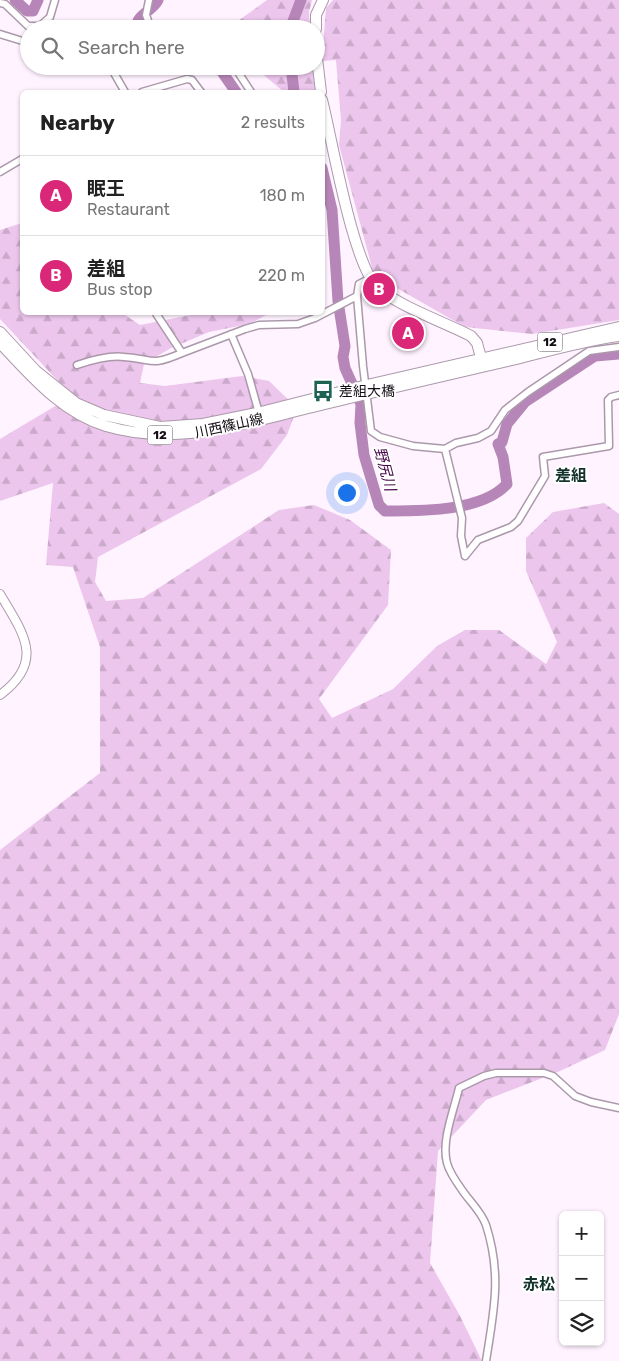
<!DOCTYPE html>
<meta charset="utf-8">
<style>
body{margin:0;font-family:Rubik,"Noto Sans JP",sans-serif;background:#f2f2f2;color:#222}
.controls{position:absolute;right:15px;bottom:15px;display:grid;overflow:hidden;border-radius:8px;box-shadow:0 1px 4px #0004}
.controls button{width:45px;height:45px;display:grid;place-items:center;padding:0;border:0;border-bottom:1px solid #e0e0e0;background:#fff;color:#222;font:25px sans-serif}
.you{position:absolute;left:346px;top:492px;width:18px;height:18px;margin:-12px;border:4px solid #fff;border-radius:50%;background:#1a73e8;box-shadow:0 0 0 8px #1a73e833}
.badge{display:grid;place-items:center;width:32px;height:32px;border-radius:50%;background:#db2777;color:#fff;font-size:16px;font-weight:700}
.pin{position:absolute;translate:-50% -50%;border:2px solid #fff;box-shadow:0 1px 5px #0006}
.list{margin:0;padding:0;list-style:none}
h2{display:flex;justify-content:space-between;align-items:center;height:65px;margin:0;padding:0 20px;font-size:21px}
h2 small{font-size:16px;font-weight:400;color:#767676}
.list li{display:grid;grid-template-columns:32px 1fr auto;gap:15px;align-items:center;box-sizing:border-box;height:80px;padding:0 20px;border-top:1px solid #e0e0e0}
.list b{display:block;font-size:19px;white-space:nowrap}
.list p{margin:0;font-size:16px;white-space:nowrap;color:#767676}
.list em{font-size:16px;font-style:normal;color:#767676}
.icon{flex:none;width:28px;height:28px;fill:none;stroke:currentColor;stroke-width:2;stroke-linecap:round;stroke-linejoin:round}
.map{position:relative;flex:none;width:619px;height:1361px;overflow:hidden}
.search{position:absolute;background:#fff;box-shadow:0 1px 4px #0004;left:20px;top:20px;width:305px;height:55px;display:flex;align-items:center;gap:12px;box-sizing:border-box;padding:0 18px;border-radius:28px;color:#767676;font-size:19px}
.panel{position:absolute;background:#fff;box-shadow:0 1px 4px #0004;left:20px;top:90px;width:305px;height:225px;border-radius:8px}
.map>svg:first-child{display:block}
.forest{fill:url(#forest-firs)}
.lines{fill:none;stroke-linecap:round;stroke-linejoin:round}
.river{stroke:#b786b8;stroke-width:11}
.minor-casing{stroke:#ab99ab;stroke-width:9}
.tertiary-casing{stroke:#ab99ab;stroke-width:10}
.primary-casing{stroke:#ab99ab;stroke-width:12}
.minor{stroke:#fff;stroke-width:6}
.tertiary{stroke:#fff;stroke-width:8}
.primary{stroke:#fff;stroke-width:10}
.labels{text-anchor:middle;dominant-baseline:central;stroke-width:4;stroke-linejoin:round;paint-order:stroke}
.shield{fill:#fff;stroke:#5a565a;stroke-width:1}
.shield-label{font-size:12px;font-weight:bold;fill:#140e14}
.poi-label{font-size:14px;fill:#140e14;stroke:#fff;text-anchor:start}
.street-label{font-size:14px;fill:#140e14;stroke:#fff}
.water-label{font-size:15px;font-style:italic;fill:#460749;stroke:#fff}
.quarter-label{font-size:16px;font-weight:bold;fill:#14332c;stroke:#fff}
</style>
<div class="map">
<svg width="619" height="1361" viewBox="0 0 619 1361">
<defs>
<pattern id="forest-firs" width="22" height="20" patternUnits="userSpaceOnUse" patternTransform="scale(1.25)"><rect width="22" height="20" fill="#ecc6ec"/><path d="M5 1l3.5 6h-7zM16 11l3.5 6h-7z" fill="#caa9ca"/></pattern>
</defs>
<rect width="100%" height="100%" fill="#fff3ff"/>
<!-- forest -->
<path class="forest" d="M267,0H312L309,12L310,29H227Z
M333,0H619V320L532,334L465,327L374,275L339,145L341,120L336,60L322,61L326,8Z
M253,66H313L315,92H284Z
M22,223V312L122,313L140,325L201,313H270L249,324L209,332L171,348L144,364L140,383L165,386L242,376L269,381L297,408L287,435L261,469L98,557L95,582L106,601L143,598L279,510L314,505L350,520L391,550L388,605L319,699L332,718L393,689L437,646L465,630H499L546,664L557,642L526,571V538L553,512L604,503L619,514V1014L605,1050L560,1071L486,1100L438,1151L430,1263L459,1314L482,1361H0V850L100,773V647L73,567L46,565L53,483L0,501V439L72,396L0,319V230Z"/>
<g class="lines">
<!-- river -->
<path class="river" d="M15,0L27,11H33L38,0
M136,29C136,14 152,12 158,0
M290,29L301,0
M218,66L236,92
M291,66L294,92
M322,168L332,210L338,301L345,346L343,357L345,368L361,404L360,423L364,455L379,505L385,511C420,511 482,512 507,484L503,457L498,444L502,442L507,424L525,402L595,356L619,354"/>
<!-- minor casing -->
<g class="minor-casing">
<path id="minor" d="M149,0L146,15L151,29
M0,3L5,4L28,26H40L50,17L55,0
M0,34L29,43
M110,66L125,92
M234,66L251,92
M142,92L187,79L192,80L201,92
M0,172L22,159
M357,296L363,366L371,431L380,437L413,446L445,449L456,443L478,438L491,431L505,410L528,392L589,351L619,347
M155,312L182,353L245,329L259,325L298,324L315,318L357,296L359,284L369,279
M231,334L248,374L259,413
M77,365C92,360 109,355 124,357C155,359 149,367 182,353
M445,449L462,518L461,536L465,556
M465,556L478,540L511,527L518,521L545,476L543,457L609,446L608,400L611,397L619,395
M486,1361C494,1310 502,1275 486,1225C481,1211 470,1202 462,1190C457,1183 449,1171 447,1163C441,1141 454,1110 459,1088L484,1076L496,1073H544L553,1076L575,1096L591,1102L619,1108"/>
</g>
<!-- tertiary casing -->
<g class="tertiary-casing">
<path id="tertiary" d="M0,594C23,633 46,661 0,695"/>
</g>
<!-- primary casing -->
<g class="primary-casing">
<path id="primary" d="M316,29V15L323,0
M316,50L321,92
M322,100C332,138 353,268 379,289C403,308 444,322 471,336L477,343L483,365
M0,332L36,371L76,403L104,415L160,427L203,424L257,413L367,385L619,327
M0,343C30,375 62,413 106,426C176,447 245,423 313,407C378,391 443,376 508,361C545,352 582,341 619,336"/>
</g>
<!-- minor -->
<use href="#minor" class="minor"/>
<!-- tertiary -->
<use href="#tertiary" class="tertiary"/>
<!-- primary -->
<use href="#primary" class="primary"/>
</g>
<!-- icons -->
<defs>
<g id="bus-bare" transform="scale(1.725)"><path d="M-5-6H5V4H4V6H2V4H-2V6H-4V4H-5ZM-3.5-4V0h7V-4ZM-3.5 1.2v1.5H-2V1.2ZM2 1.2v1.5H3.5V1.2Z" fill="#1e6254" stroke="#fff" stroke-width="2.5" paint-order="stroke"/></g>
</defs>
<g fill-rule="evenodd">
<use href="#bus-bare" x="323" y="391"/>
</g>
<g class="labels">
<!-- shield labels -->
<g class="shield">
<rect x="537.5" y="332.5" width="25" height="19" rx="4"/>
<rect x="147.5" y="425.5" width="25" height="19" rx="4"/>
</g>
<g class="shield-label">
<text x="550" y="342">12</text>
<text x="160" y="435">12</text>
</g>
<!-- poi labels -->
<g class="poi-label">
<text x="339" y="391">差組大橋</text>
</g>
<!-- street labels -->
<g class="street-label">
<text transform="translate(229 426) rotate(-12)">川西篠山線</text>
</g>
<!-- water labels -->
<g class="water-label">
<text transform="translate(385 469) rotate(75)">野尻川</text>
</g>
<!-- quarter labels -->
<g class="quarter-label">
<text x="571" y="475">差組</text>
<text x="539" y="1284">赤松</text>
</g>
</g>
</svg>
<div class="controls">
<button>+</button>
<button>−</button>
<button><svg class="icon" aria-label="layers" viewBox="0 0 24 24"><path d="M12 4l9 5-9 5-9-5zM3 14l9 5 9-5"/></svg></button>
</div>
<div class="you"></div>
<div class="pin badge" style="left:408px;top:333px">A</div>
<div class="pin badge" style="left:379px;top:289px">B</div>
<div class="search"><svg class="icon" aria-label="search" viewBox="0 0 24 24"><circle cx="10" cy="10" r="6"/><path d="M15 15l6 6"/></svg>Search here</div>
<section class="panel">
<h2>Nearby<small>2 results</small></h2>
<ul class="list">
<li><span class="badge">A</span><div><b>眠王</b><p>Restaurant</p></div><em>180 m</em></li>
<li><span class="badge">B</span><div><b>差組</b><p>Bus stop</p></div><em>220 m</em></li>
</ul>
</section>
</div>
